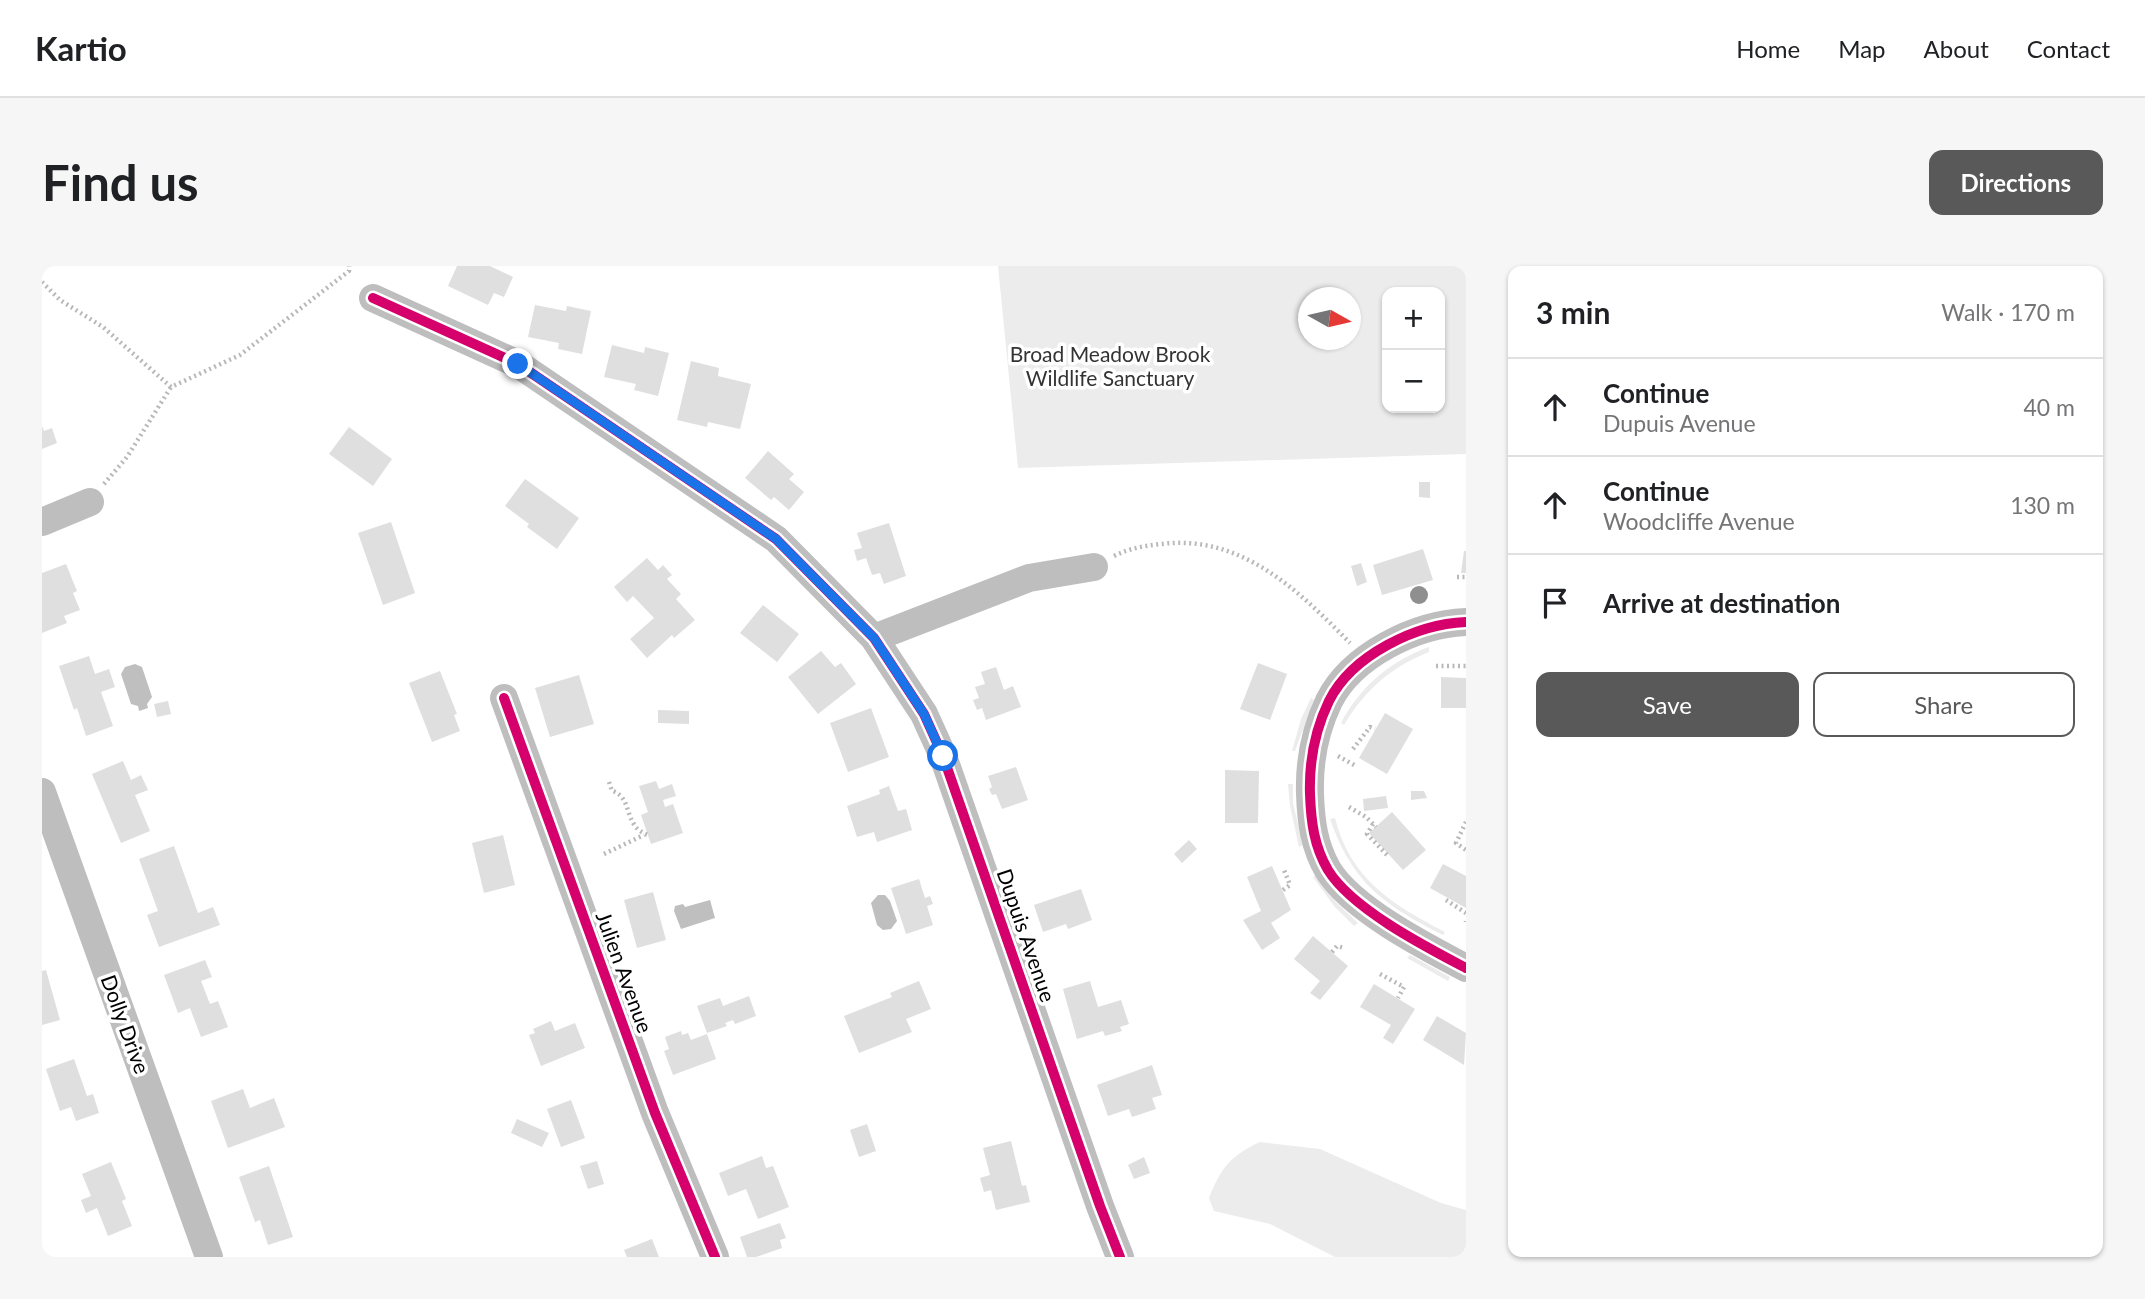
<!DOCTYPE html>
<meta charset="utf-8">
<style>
body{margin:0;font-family:Lato,sans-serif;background:#f6f6f6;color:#202124}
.controls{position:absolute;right:21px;top:21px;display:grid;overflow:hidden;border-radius:14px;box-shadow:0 2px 5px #0004}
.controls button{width:63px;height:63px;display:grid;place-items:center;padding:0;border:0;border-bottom:2px solid #e0e0e0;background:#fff;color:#202124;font:35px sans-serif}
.compass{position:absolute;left:1256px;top:21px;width:63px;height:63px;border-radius:50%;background:#fff;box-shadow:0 2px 5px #0004;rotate:98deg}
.stop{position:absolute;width:21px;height:21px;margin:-16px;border:5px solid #1a73e8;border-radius:50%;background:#fff}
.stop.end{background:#1a73e8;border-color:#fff;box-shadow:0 2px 7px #0008}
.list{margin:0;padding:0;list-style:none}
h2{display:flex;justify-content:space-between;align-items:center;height:91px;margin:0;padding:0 28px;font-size:30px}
h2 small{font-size:23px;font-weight:400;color:#757577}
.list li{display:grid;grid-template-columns:46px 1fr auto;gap:21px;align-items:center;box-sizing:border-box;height:98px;padding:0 28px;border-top:2px solid #e0e0e0}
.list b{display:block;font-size:26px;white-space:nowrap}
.list p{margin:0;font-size:23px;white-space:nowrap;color:#757577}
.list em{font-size:23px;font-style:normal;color:#757577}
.actions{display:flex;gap:14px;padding:21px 28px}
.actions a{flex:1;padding:16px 0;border:2px solid #595959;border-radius:14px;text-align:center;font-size:24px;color:#595959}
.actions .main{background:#595959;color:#fff}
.icon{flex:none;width:38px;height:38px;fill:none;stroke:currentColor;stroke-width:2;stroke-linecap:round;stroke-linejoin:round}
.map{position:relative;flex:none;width:1424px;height:991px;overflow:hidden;border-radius:14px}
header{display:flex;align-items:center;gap:42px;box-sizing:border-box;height:98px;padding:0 35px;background:#fff;border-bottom:2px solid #e0e0e0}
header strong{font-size:33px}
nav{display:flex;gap:38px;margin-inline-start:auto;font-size:24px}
.intro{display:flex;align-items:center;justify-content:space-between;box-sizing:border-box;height:168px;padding:0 42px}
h1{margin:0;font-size:49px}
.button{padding:18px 32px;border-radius:14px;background:#595959;color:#fff;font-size:24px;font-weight:700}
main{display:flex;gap:42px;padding:0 42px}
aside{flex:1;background:#fff;border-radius:14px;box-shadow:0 2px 5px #0004}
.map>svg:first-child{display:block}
.green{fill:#ececec;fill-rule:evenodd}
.water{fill:#bfbfbf}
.building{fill:#dfdfdf}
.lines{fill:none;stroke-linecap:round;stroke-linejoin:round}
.path{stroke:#b9b9b9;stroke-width:4.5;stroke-dasharray:2 3.5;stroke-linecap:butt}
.minor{stroke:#bebebe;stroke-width:28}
.cycleway-casing{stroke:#fff;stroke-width:15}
.cycleway{stroke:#d6006c;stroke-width:10}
.tree{fill:#8f8f8f}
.route{stroke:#1a73e8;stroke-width:9}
.labels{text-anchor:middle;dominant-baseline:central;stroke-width:7;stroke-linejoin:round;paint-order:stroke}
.park-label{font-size:21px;fill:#333;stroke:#fff}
.street-label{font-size:21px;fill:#000;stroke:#fff}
</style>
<header>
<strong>Kartio</strong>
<nav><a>Home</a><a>Map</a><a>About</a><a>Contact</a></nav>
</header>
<div class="intro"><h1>Find us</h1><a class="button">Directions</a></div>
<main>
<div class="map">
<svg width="1424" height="991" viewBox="0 0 1424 991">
<rect width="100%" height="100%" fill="#fff"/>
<!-- green -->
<path class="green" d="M956,0H1424V188L976,202ZM1345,26H1398V142H1345ZM1266,32H1308V74H1266Z
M1387,381V386C1349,401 1323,424 1302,459L1299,457C1318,421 1348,395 1387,381Z
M1269,432L1272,434L1253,485H1250L1259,453Z
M1246,518H1251V537L1261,579L1257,581L1248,540Z
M1293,552C1308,613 1351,639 1403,666L1401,669C1342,639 1311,618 1288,553Z
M1274,609L1294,636L1316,657L1312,660L1292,640L1271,611Z
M1368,689L1408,711L1406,715L1365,692Z
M1218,876L1278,883L1399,937L1424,944V991H1293L1228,958L1172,945L1167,932C1179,902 1188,890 1218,876Z"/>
<!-- water -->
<path class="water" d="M93,398L100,401L110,431L105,438L106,442L97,445L96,440L89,438L79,408L83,401Z
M836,629H843L848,635L855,655L849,663L841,664L835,659L829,637Z
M668,634L673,652L639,663L632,645L633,640L641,638L643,641Z"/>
<!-- building -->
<path class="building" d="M415,0H448L471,11L462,31L452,27L446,39L406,20Z
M493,39L524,45L525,40L549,45L540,88L516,83L517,77L486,71Z
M570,79L602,87L603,81L627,87L616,130L592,124L594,118L562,111Z
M649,95L677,102L676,110L709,118L698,163L666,156L665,161L635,154Z
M0,160L2,165L10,162L15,177L0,183Z
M307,161L350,193L331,220L287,188Z
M726,185L752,208L747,213L762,226L747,244L732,231L729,234L703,212Z
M483,213L537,252L515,283L485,261L487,258L463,240Z
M1377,216H1388V232L1377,231Z
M349,256L373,327L341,339L316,267Z
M847,257L864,310L842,318L838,307L830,309L824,292L815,295L812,284L820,282L815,267Z
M1381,283L1391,314L1340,329L1331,299Z
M1422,285H1424V307H1419Z
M605,292L616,304L621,299L630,309L625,313L639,328L634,333L653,354L632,372L630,369L605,392L588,373L612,352L591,330L585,336L572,321Z
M1319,297L1325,316L1315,320L1309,300Z
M24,298L35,325L31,327L38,344L22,350L25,357L0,367V307Z
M721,339L757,368L735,396L698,367Z
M779,385L793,401L799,397L814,418L776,448L746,411Z
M47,390L53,408L67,403L73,421L59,426L71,460L44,470L35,442L32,444L17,400Z
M1216,397L1245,408L1228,454L1198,443Z
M954,401L962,424L971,420L979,441L944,454L940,442L935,444L931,434L937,432L933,421L943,418L939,406Z
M398,405L415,448L412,449L418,465L390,476L367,417Z
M537,409L552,458L508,471L493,422Z
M1399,411L1424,412V442H1399Z
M126,435L129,448L115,451L112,438Z
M829,442L847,491L806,506L788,457Z
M616,444L647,445V458L616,457Z
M1343,447L1371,463L1345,508L1317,492Z
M81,495L89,514L99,509L106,524L93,529L108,565L79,577L50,508Z
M974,501L986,534L960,543L954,528L950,529L947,523L950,521L946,510Z
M1183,504L1217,505L1216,557H1183Z
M614,515L617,523L630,518L634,530L621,534L623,541L631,538L641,567L609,578L599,549L606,546L597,520Z
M847,520L856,545L864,543L870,564L835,576L832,566L815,571L805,540L838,528L837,524Z
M1369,525H1382L1385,532L1369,534Z
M1344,530L1346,542L1322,545L1321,533Z
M1350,546L1384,584L1361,604L1327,567Z
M461,569L473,619L442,627L430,577Z
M1147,574L1155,583L1140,597L1132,588Z
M132,580L156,647L171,641L178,659L117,681L105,649L116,645L97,593Z
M1401,598L1424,610V642L1388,622Z
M1230,600L1249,644L1229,657L1238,672L1220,684L1201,654L1219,645L1205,611Z
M877,613L883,632L888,630L891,638L885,640L891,659L864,668L849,622Z
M1039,623L1050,654L1026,663L1024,658L1001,666L992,639Z
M611,626L624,674L595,682L582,634Z
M1271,670L1306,700L1278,734L1268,727L1278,715L1252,693Z
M163,694L170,711L159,715L168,738L176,735L186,761L159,771L148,742L136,747L122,709Z
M4,704L18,754L0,759V705Z
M877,715L889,743L864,753L870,766L817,787L802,750L850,731L848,727Z
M1048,715L1056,741L1079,734L1087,758L1078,761L1080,765L1063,770L1061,765L1035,773L1021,723Z
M1332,718L1373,743L1351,778L1341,772L1349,759L1318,741Z
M707,730L714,750L693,758L691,754L683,757L685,760L665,767L655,740L678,732L681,740Z
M1395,750L1424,767L1422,799L1381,774Z
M509,755L513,765L533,757L543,782L499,800L487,769L493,767L491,763Z
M639,765L640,769L646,767L649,774L665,768L674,793L631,809L622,785L627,783L623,771Z
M32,793L45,830L51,828L57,847L34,855L29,841L18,845L4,803Z
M1110,799L1120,829L1110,832L1114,843L1090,851L1087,843L1066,850L1055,819Z
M201,823L208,842L232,832L243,861L186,882L169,835Z
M529,834L543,872L519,881L505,843Z
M475,853L507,867L500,881L469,867Z
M825,858L834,885L817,891L808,864Z
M969,875L980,920L984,919L988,936L954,944L949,924L942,926L938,912L948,909L941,882Z
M720,890L724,902L731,900L747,941L716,953L704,923L686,930L677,907Z
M1102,891L1108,907L1092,913L1086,899Z
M555,895L562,918L546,923L538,900Z
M69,896L84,933L80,935L90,960L66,970L55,942L44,947L39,934L49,930L40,908Z
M227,900L251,971L226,979L218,954L213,956L197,911Z
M738,957L744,972L738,974L740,982L714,991H705L698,971Z
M610,973L617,991H585L582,984Z"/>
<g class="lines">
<!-- path -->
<path class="path" d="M0,16L18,34L61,61L129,121L198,89L307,5V0
M62,218L85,191L129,121
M1072,290C1088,282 1102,280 1119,278C1199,268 1256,324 1308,377
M1415,311H1424
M1394,400H1424
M1311,483L1328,461L1333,463
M1296,490L1314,500
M567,516L570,525C592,531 580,560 606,569
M1307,541L1324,551L1334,561
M1424,556L1414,577L1424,584
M1331,558L1325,568L1347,591
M562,588L602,569
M1241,624L1248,619L1242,604
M1404,634L1424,647
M1424,656V655
M1290,686L1295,680L1302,682
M1338,708L1362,721L1356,732"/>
<!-- minor -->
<path class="minor" d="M331,32L476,98L734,273L832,372L882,448L901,490L1058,940L1078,991
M0,256L48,236
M1424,356C1374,358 1310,389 1287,435C1273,464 1267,496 1268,528C1269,556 1272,580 1286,604C1310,643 1384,681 1424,702
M832,372L987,312L1052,301
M462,432L613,847L673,991
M0,526L167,991"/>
<!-- cycleway casing -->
<g class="cycleway-casing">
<path id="cycleway" d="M331,32L476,98L734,273L832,372L882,448L901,490L1058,940L1078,991
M1424,356C1374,358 1310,389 1287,435C1273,464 1267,496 1268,528C1269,556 1272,580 1286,604C1310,643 1384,681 1424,702
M462,432L613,847L673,991"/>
</g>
<!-- cycleway -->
<use href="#cycleway" class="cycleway"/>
</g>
<!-- trees -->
<circle class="tree" cx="1377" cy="329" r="9"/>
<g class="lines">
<!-- route -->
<path class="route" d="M476,98L734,273L832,372L882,448L901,490"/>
</g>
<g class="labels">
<!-- park labels -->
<g class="park-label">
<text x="1068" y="87">Broad Meadow Brook<tspan x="1068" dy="24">Wildlife Sanctuary</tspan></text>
</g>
<!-- street labels -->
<g class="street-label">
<text transform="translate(985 669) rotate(71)">Dupuis Avenue</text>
<text transform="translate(583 706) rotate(70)">Julien Avenue</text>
<text transform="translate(84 758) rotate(70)">Dolly Drive</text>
</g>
</g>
</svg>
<div class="controls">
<button>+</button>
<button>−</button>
</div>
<svg class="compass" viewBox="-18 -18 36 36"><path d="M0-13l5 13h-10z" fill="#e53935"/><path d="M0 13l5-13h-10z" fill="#757577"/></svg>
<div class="stop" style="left:901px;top:490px"></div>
<div class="stop end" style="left:476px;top:98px"></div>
</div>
<aside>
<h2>3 min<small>Walk · 170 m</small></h2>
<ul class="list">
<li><svg class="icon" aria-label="ahead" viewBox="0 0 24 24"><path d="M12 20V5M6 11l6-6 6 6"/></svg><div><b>Continue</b><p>Dupuis Avenue</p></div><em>40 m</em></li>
<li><svg class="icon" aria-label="ahead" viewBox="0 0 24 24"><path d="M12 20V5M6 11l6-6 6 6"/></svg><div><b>Continue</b><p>Woodcliffe Avenue</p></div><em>130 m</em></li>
<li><svg class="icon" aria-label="arrive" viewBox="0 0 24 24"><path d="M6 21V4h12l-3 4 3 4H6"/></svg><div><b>Arrive at destination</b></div></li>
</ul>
<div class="actions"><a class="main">Save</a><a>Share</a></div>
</aside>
</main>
